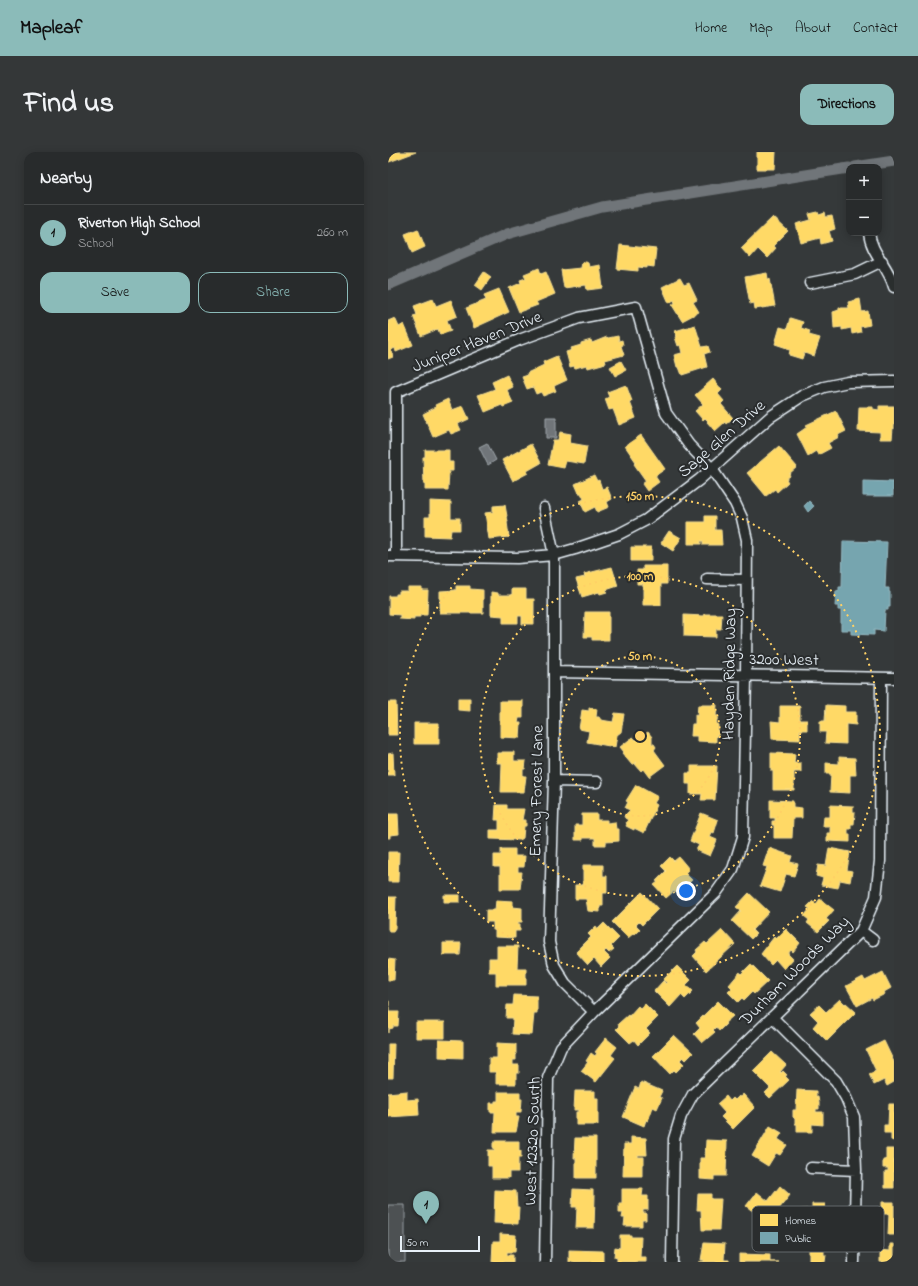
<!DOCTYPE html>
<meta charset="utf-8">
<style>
body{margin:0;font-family:"Indie Flower",sans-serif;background:#343738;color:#f1f3f6}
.controls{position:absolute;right:12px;top:12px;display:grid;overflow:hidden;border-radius:8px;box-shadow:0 2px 10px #0003}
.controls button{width:36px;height:36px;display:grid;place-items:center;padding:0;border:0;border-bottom:1px solid #444748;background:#282b2c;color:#f1f3f6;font:20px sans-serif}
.scale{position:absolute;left:12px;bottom:10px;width:80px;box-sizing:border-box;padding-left:4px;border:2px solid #e8f1f8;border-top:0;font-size:11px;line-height:14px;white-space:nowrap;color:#e8f1f8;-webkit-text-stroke:3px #2a2d2e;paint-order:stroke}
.you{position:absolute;left:298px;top:739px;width:14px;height:14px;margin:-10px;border:3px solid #fff;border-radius:50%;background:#1a73e8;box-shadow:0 0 0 6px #1a73e833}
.badge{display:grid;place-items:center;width:26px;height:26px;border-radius:50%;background:#8bbbb9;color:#111;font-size:13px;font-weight:700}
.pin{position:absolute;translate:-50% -33px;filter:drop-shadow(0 1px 2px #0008)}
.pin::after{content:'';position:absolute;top:21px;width:14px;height:12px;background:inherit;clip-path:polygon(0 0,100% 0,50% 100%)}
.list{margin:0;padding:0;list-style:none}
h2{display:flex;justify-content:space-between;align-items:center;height:52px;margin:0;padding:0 16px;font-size:17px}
h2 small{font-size:13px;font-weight:400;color:#a5a7a9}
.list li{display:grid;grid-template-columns:26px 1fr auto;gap:12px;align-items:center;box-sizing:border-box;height:56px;padding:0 16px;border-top:1px solid #444748}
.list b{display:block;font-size:15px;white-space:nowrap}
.list p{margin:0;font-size:13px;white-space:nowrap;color:#a5a7a9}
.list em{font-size:13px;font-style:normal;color:#a5a7a9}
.actions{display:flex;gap:8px;padding:12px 16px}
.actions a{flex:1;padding:9px 0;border:1px solid #8bbbb9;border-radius:12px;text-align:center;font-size:14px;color:#8bbbb9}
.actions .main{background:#8bbbb9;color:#111}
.map{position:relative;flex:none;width:506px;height:1110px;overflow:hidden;border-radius:12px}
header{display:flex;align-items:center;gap:24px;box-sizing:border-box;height:56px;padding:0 20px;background:#8bbbb9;color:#111}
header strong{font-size:19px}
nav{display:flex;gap:22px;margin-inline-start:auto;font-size:14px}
.intro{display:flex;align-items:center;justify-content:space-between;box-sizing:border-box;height:96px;padding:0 24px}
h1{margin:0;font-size:28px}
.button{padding:10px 18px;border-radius:12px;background:#8bbbb9;color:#111;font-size:14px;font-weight:700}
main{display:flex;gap:24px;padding:0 24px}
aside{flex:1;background:#282b2c;border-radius:12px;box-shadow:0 2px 10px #0003}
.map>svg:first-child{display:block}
.green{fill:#4d5152;stroke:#9aa1a5}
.water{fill:#707579;stroke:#a0a7ac}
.homes{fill:#ffd966;stroke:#f8e092}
.public{fill:#76a5af;stroke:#98bcc5}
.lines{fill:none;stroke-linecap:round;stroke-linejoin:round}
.canal{stroke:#707579;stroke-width:11}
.street-casing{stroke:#e8f1f8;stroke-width:13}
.street{stroke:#2a2d2e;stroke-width:10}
.ring{fill:none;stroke:#ffd166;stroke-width:2;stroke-dasharray:2 4}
.labels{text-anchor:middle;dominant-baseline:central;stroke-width:4;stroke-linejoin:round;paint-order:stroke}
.street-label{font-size:17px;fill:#e8f1f8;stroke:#2a2d2e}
.key{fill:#2a2d2e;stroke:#63686b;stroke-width:1}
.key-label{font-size:11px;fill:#e8f1f8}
.centre{fill:#ffd166;stroke:#2a2d2e;stroke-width:2}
.ring-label{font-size:12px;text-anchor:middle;font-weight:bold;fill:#ffd166;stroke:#2a2d2e;stroke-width:4;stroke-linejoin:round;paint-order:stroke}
</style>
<header>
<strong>Mapleaf</strong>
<nav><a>Home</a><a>Map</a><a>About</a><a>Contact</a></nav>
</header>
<div class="intro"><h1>Find us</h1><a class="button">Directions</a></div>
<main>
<aside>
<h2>Nearby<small></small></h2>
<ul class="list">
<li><span class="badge">1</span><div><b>Riverton High School</b><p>School</p></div><em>260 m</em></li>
</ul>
<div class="actions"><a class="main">Save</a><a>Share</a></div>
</aside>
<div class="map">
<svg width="506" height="1110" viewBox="0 0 506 1110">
<rect width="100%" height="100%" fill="#35393a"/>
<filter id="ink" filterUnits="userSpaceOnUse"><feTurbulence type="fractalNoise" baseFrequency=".025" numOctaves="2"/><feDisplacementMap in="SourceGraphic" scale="8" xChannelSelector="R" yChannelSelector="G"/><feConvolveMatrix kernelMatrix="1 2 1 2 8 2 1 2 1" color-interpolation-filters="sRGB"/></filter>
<g filter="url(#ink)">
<!-- green -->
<path class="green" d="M0,1053H17V1110H0Z"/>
<!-- water -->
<path class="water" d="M158,265H168V286H158Z
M99,291L108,308L100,313L91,295Z"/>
<!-- homes -->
<path class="homes" d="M0,0H28L1,10Z
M369,0H388L387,17H369Z
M430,60L431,63L437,61L438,65L444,64L447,77L441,79L444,89L433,92L432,86L413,91L408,72L423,68L421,62Z
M385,65L400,79L385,94L388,96L379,106L370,97L362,106L353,96Z
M30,77L37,95L24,101L17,82Z
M232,93L268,97L266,115L259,114V116L250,115V119L229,117Z
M194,110H198L200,111L201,115L212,113L215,136L199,138L198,133L176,136L173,118L193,116Z
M151,116L153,122L158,120L167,142L148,150L150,153L131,160L121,136L133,131L132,128L138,126L136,122Z
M96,120L103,125L94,138L87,133Z
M379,121L380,127H382L387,154L367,157L366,151L362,152L357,125Z
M292,126L296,133L301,131L309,148L305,150L311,160L294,169L284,153L287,151L286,148L281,151L274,135Z
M111,137L121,160L86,176L78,156L98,148L96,143Z
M45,147L48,154L63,148L69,164L59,168L63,179L52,183L50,177L33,184L25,164L29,163L26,154Z
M472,147L474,160L480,159L482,173L472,175L473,180L464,182L463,176L454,178V175L446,176L445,160L451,158V156H461L460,150Z
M7,166L11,175L16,172L25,193L8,200L7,196L3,198L5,205L0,207V169Z
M402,166L415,170L413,176L422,179L421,183L432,186L426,204L416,201L414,207L401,203L402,198L398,197L399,196L387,192L392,175L399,177Z
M307,173L314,195L320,194L322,200L316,202L319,215L294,223L291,215H289L286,203L294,201L292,193L290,194L287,185H289L287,179Z
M230,184L231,189L234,188L235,193L233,194L236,203L217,208L218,211L200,216L199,213L187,216L186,214L182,215L178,200L184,198L183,196L193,193V191L203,188L204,191L219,185L220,186Z
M169,204L179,228L166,234L168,239L155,244L153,240L148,242L145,235L139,237L134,225L140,223L139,221L156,213L155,210Z
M233,209L238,218L227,224L222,215Z
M119,223L125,235L119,238L125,251L115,255L114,253L97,260L90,243L107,237L104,230Z
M325,227L334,238L330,242L336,249L333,252L345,266L338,272L337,270L327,279L319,270L320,269L317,266L315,268L307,259L315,252L307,243Z
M238,233L244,249L242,250L248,266L231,273L225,257L221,258L217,247L221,245L219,240Z
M60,247L64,258L75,254L81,267L70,272L73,278L63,282L61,278L45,285L35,262L48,255L47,253Z
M491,254H506V277L505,276L504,287H492V280L470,279L471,255H485V257L491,258Z
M448,259L458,279L450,283L451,285L440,291L443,296L430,303L428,299L420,304L409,282L419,275L418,273Z
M172,280L183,282L182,291L199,294L196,312L178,309L176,316L160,313L165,288H170Z
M253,283L277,317L267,324L271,330L259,339L254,332L258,329L246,312L248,310L237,294Z
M143,292L153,311L139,319L140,321L125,329L114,308Z
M391,294L409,315L401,322L402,324L398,327L400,330L389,340L387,337L378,344L359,321Z
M37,298H61V310H65V319H61L60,338H37V332H36L35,305H37Z
M206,323L209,329L211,328L214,337L219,335L224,347L219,350L221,355L209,360L207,355L197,360L192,349L196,347L193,341H191L187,332Z
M42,349L63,350V366H72V378H63L62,385L37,384V365H42Z
M117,353L120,370H119L121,385L101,387L97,361L105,360V354Z
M317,364H327V378H333L334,393H315V389H313V392H300V370H317Z
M281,379L293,386L285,399L273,391Z
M243,395H263V409H243Z
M255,414H279V432H273V453H255V432H249V418H255Z
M224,415L230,434L218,438L219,440L212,442L211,440L194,445L188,427L197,425L196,422Z
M68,434H82V437L95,438V461H52V439L68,438Z
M20,435H34V438H40L39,463H32V465H26V468L12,467V463L1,462V444H8V442H11V439H20Z
M124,437H138V447H146V472H134V464H130V471H115V464L103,463V440L110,441V443H124Z
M197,460H221V488H204V485H196Z
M317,462H334L333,477H328V485L296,484V463L316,464Z
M70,546H82V559L70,558Z
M112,549H135V566H131L130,571H133L132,586L112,585Z
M0,550H8L9,583H0Z
M310,553H329L328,564H330L328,572H330V584H328V590L309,589V584H303L304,572H307V563L309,564Z
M438,553L457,554V560H468V573L458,572V592L437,591L438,580H432V569H437Z
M392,554H412V568H419V578H412V588L384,587L383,569L392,570Z
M201,556L209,557L208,565H211L213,568L225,570L227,561L236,562L233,580L229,583L227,595L199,590L201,579L191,577L194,558L201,559Z
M26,571H51V592H26Z
M260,580L264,585V592H266L268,595L266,598L277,613L261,625L255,617L253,619L247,612L249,610L244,613L234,601L236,600L232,595L245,585L248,588Z
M114,600H126V609H138L137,617H135V624H138L136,640H113L114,611H109V601H114Z
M5,601L6,623H0V602Z
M383,601L407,602L406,611H413V620H406V638H385V619H383Z
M451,605L467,606L468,623H462V641L442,640L443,622H438V611L451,612Z
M303,614H329L327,648H313L314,642H302V632H298V621H303Z
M248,633L270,645L266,651L269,653L256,681L246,676V678L238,674L239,672L238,671L240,668L237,666L236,664L242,658L237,656L240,650L238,649Z
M382,648L405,649V655L414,656V666H405L404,686H386V673H384V669H387V666H382Z
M108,653H119V657H136L134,668H138V674H136L135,686L132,688L102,687V678H111V668H107Z
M442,653L465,654V660H467L466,672H463V677H460V682H462V690L439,689V681H442V674H435L436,665H442Z
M313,661L330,668L326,681L324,680L322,685L329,688L322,704L308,698L311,693L302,689Z
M0,662H10L11,682L2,683V686H0Z
M194,662H209V668H219V671L227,670L228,677H231V689L218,690V693H207V686H195V688H187V673H194Z
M381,696L404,704L402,710L410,712L406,724L398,722L392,740L372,734L379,715L375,714Z
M441,696L462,700L459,718L464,719L462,730L452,728L450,736L433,733L435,726L428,724L430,713L438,714Z
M113,697H127V704H137L136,715H130V720H134L132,737H112V715H106V703H113Z
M0,700H11L10,730H0Z
M282,705L286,709L291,705L301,717L297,721L304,728L295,736L291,733L289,735L291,738L287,741L286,739L278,746L266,733L270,730L268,729L278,719L273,714Z
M195,713H215V724H219V741H215V754H212V760L200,759L198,747H187V733H195Z
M254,740L270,757L254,773L251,770L248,773L252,777L247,782L246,781L240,786L224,770Z
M361,741L381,760L364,778L368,782L363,787L344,769L353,759L348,755Z
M56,743H72V750H56Z
M0,745H8L7,776L5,779H1L0,777Z
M432,747L446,758L438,767L441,769L430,780L419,771L421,768L416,764L422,757L419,755L425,749L428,752Z
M108,748L125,749V755L134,756V770H130V772H132V779H127V786L107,785V778H105V770H98V758H107Z
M216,771L231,786L223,794L226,797L221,801L218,798L216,800L222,806L213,815L206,807L200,813L188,800L203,785L200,782L208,774L210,777Z
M398,777L412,791L405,800L403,798L400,802L405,807L396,817L388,808L383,813L373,802L386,785L388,787Z
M334,778L347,792L318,819L305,804L309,800L308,798L317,790L319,792Z
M55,791H73L72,803H55Z
M109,794H130L129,816H138V833H108V820H101V806H109Z
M0,807L7,808L6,828H0Z
M363,812L380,829L366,842L364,840L356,848L354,846L350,850L340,840L344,836L341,833L352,820L353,822Z
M289,814L303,828L298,833L305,839L297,847L293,843L282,855L266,839L275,829L278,832L279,831L275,828Z
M495,820L503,836L496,840L497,842L485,848L484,846L469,854L458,834L475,825L477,829Z
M126,843L149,844V861H146L144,883L124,882L125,866H118L119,853H125Z
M452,847L457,852L458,851L468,860L439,889L425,875L430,869L422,861L431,853L438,860Z
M0,849H1V860H11L10,874H5V876L1,877V881Z
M330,849L345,864L337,871L338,872L331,879L328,875L325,878L327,880L314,891L306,882L312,876L308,871Z
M257,852L270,865L258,877L262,881L250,893L246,888L242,891L228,877L231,874L230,872L240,863L242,866L241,864L250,854L252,856Z
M28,870H57V886H28Z
M286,883L305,901L298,908L295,905L292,908L296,912L288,920L286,918L282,922L265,904Z
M218,886L229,895L223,903L227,906L208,930L193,919L200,910L198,909L203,901L207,904L209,901L207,900Z
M51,888L75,889V906L51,905Z
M496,889L506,910V930L499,934L496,928L486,933L481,922L488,919L478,898Z
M109,891L128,892V908H125V913H131V921H128V932H108V920H101V906H109Z
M0,892H6L5,926H0Z
M384,900L398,913L392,920L393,921L395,919L399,923L397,924L401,928L382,946L377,941L382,936L365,919Z
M253,930L274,939L271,945L274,946L269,957L265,955L260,969L258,968L256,974L235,965L247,935L251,937Z
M409,938L428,939V945H430L431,951V957H428V960H435V973L424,972V980H409V972H407V967L405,965V958H408Z
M19,939V948L30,947L31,963L0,965V941Z
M187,939H207V946H210V973H188V960H191V958H186Z
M110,940H132V947H134L133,960H128V965H131L128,980H106L107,960H102V951H107V949H110Z
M355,942L367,955L345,977L333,965L337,961L329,952L338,944L342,949L345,946L347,948L351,944L352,946Z
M501,952H506V989L503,988V981H496V973H500Z
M382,974L394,981L390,987L399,993L392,1003L388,1001L380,1014L364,1004Z
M243,985L258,986L259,1003H250V1005H256V1012H254V1024H235L236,992H243Z
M187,986H208V1026H188V1006H186Z
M318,988L339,989L338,1024H326V1028L312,1027V1006H317Z
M108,989H131V999H133V1006H130V1020H121V1026H104V1014H100V998H107L105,995V991Z
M498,997H506V1036H497V1019H500V1016H495V1008H498Z
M392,1034L402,1043L380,1071L358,1054L369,1040L380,1049Z
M185,1037L205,1038V1044H207L206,1076H188L189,1055H184Z
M234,1037H255L254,1044H260V1058H255V1061H258V1068H254V1074H236L237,1066H234L235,1061H231V1051H234Z
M107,1038L128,1039L129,1055H131L130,1072L106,1071Z
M310,1042H323V1047H333L331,1078H314L313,1058H309Z
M494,1050H506V1083H500L501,1062H494Z
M424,1052H437V1063H444V1076L404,1075L405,1058L419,1057V1059H424Z
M112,1082L128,1083L127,1100H119V1103H125V1110H104L105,1089H112Z
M232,1083H243V1085H253L252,1105H258V1110H229V1106L226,1105L227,1095L232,1096Z
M316,1091L337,1092L336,1108H341V1110H311H316V1108H313Z
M502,1092H506V1110H492V1098L502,1099Z
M421,1094H436V1103H438L437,1110H421Z
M181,1098L215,1099V1110H181Z
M351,1102L382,1103V1110H391H351Z"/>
<!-- public -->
<path class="public" d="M475,329L505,330V344H475Z
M421,349L426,354L420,360L416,354Z
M455,389L499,390L497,436H501V440H502V455H500V458H497L496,479L486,478V483L463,482V478H453V458H450V454H447L448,439H451V435H454Z"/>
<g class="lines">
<!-- canal -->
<path class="canal" d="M467,15L506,9
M0,133L119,82L214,55L461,16"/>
<!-- street casing -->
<g class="street-casing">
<path id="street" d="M481,81C483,101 501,115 506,135
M422,131L467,122L494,109
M156,356L166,403V629L161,790L166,813L177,831L206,860
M0,404L129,406L166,403L187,397L231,382L258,368L311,328L382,265L414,244L436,235L460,230L506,229
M8,404V240L131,188L191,166L248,155L278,261L301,293L324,317L347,351L354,366L359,388L358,524L355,685L345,717L328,741L206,860L173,895L160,926L157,1110
M319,427L358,428
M166,520L506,526
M166,629L209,630
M473,779L485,788
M384,865L448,929L458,946L466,965L468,1018L466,1110
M423,1016L468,1018
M284,1110L286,987L293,964L305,942L473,779L488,745L492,709L493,526"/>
</g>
<!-- street -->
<use href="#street" class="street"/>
</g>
</g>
<!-- distance rings -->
<g class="ring">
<circle cx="252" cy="584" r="80"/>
<circle cx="252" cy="584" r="160"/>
<circle cx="252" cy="584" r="240"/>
</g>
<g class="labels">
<!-- street labels -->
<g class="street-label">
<text transform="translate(89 190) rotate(-22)">Juniper Haven Drive</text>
<text transform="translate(334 287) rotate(-41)">Sage Glen Drive</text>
<text transform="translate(396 508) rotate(1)">3200 West</text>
<text transform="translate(342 522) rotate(-89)">Hayden Ridge Way</text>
<text transform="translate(149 639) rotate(-89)">Emery Forest Lane</text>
<text transform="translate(407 819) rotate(-45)">Durham Woods Way</text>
<text transform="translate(145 989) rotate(-88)">West 12320 Sourth</text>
</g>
</g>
<!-- legend -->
<rect x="364" y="1054" width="132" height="46" rx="6" class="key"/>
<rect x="372" y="1062" width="18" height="12" fill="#ffd966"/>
<rect x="372" y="1080" width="18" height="12" fill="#76a5af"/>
<g class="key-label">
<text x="397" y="1072">Homes</text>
<text x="397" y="1090">Public</text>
</g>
<circle cx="252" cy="584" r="6" class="centre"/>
<g class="ring-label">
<text x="252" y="348">150 m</text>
<text x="252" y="428">100 m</text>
<text x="252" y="508">50 m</text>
</g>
</svg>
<div class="controls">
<button>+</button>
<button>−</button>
</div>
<div class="scale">50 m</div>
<div class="you"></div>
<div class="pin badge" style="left:38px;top:1072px">1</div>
</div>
</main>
